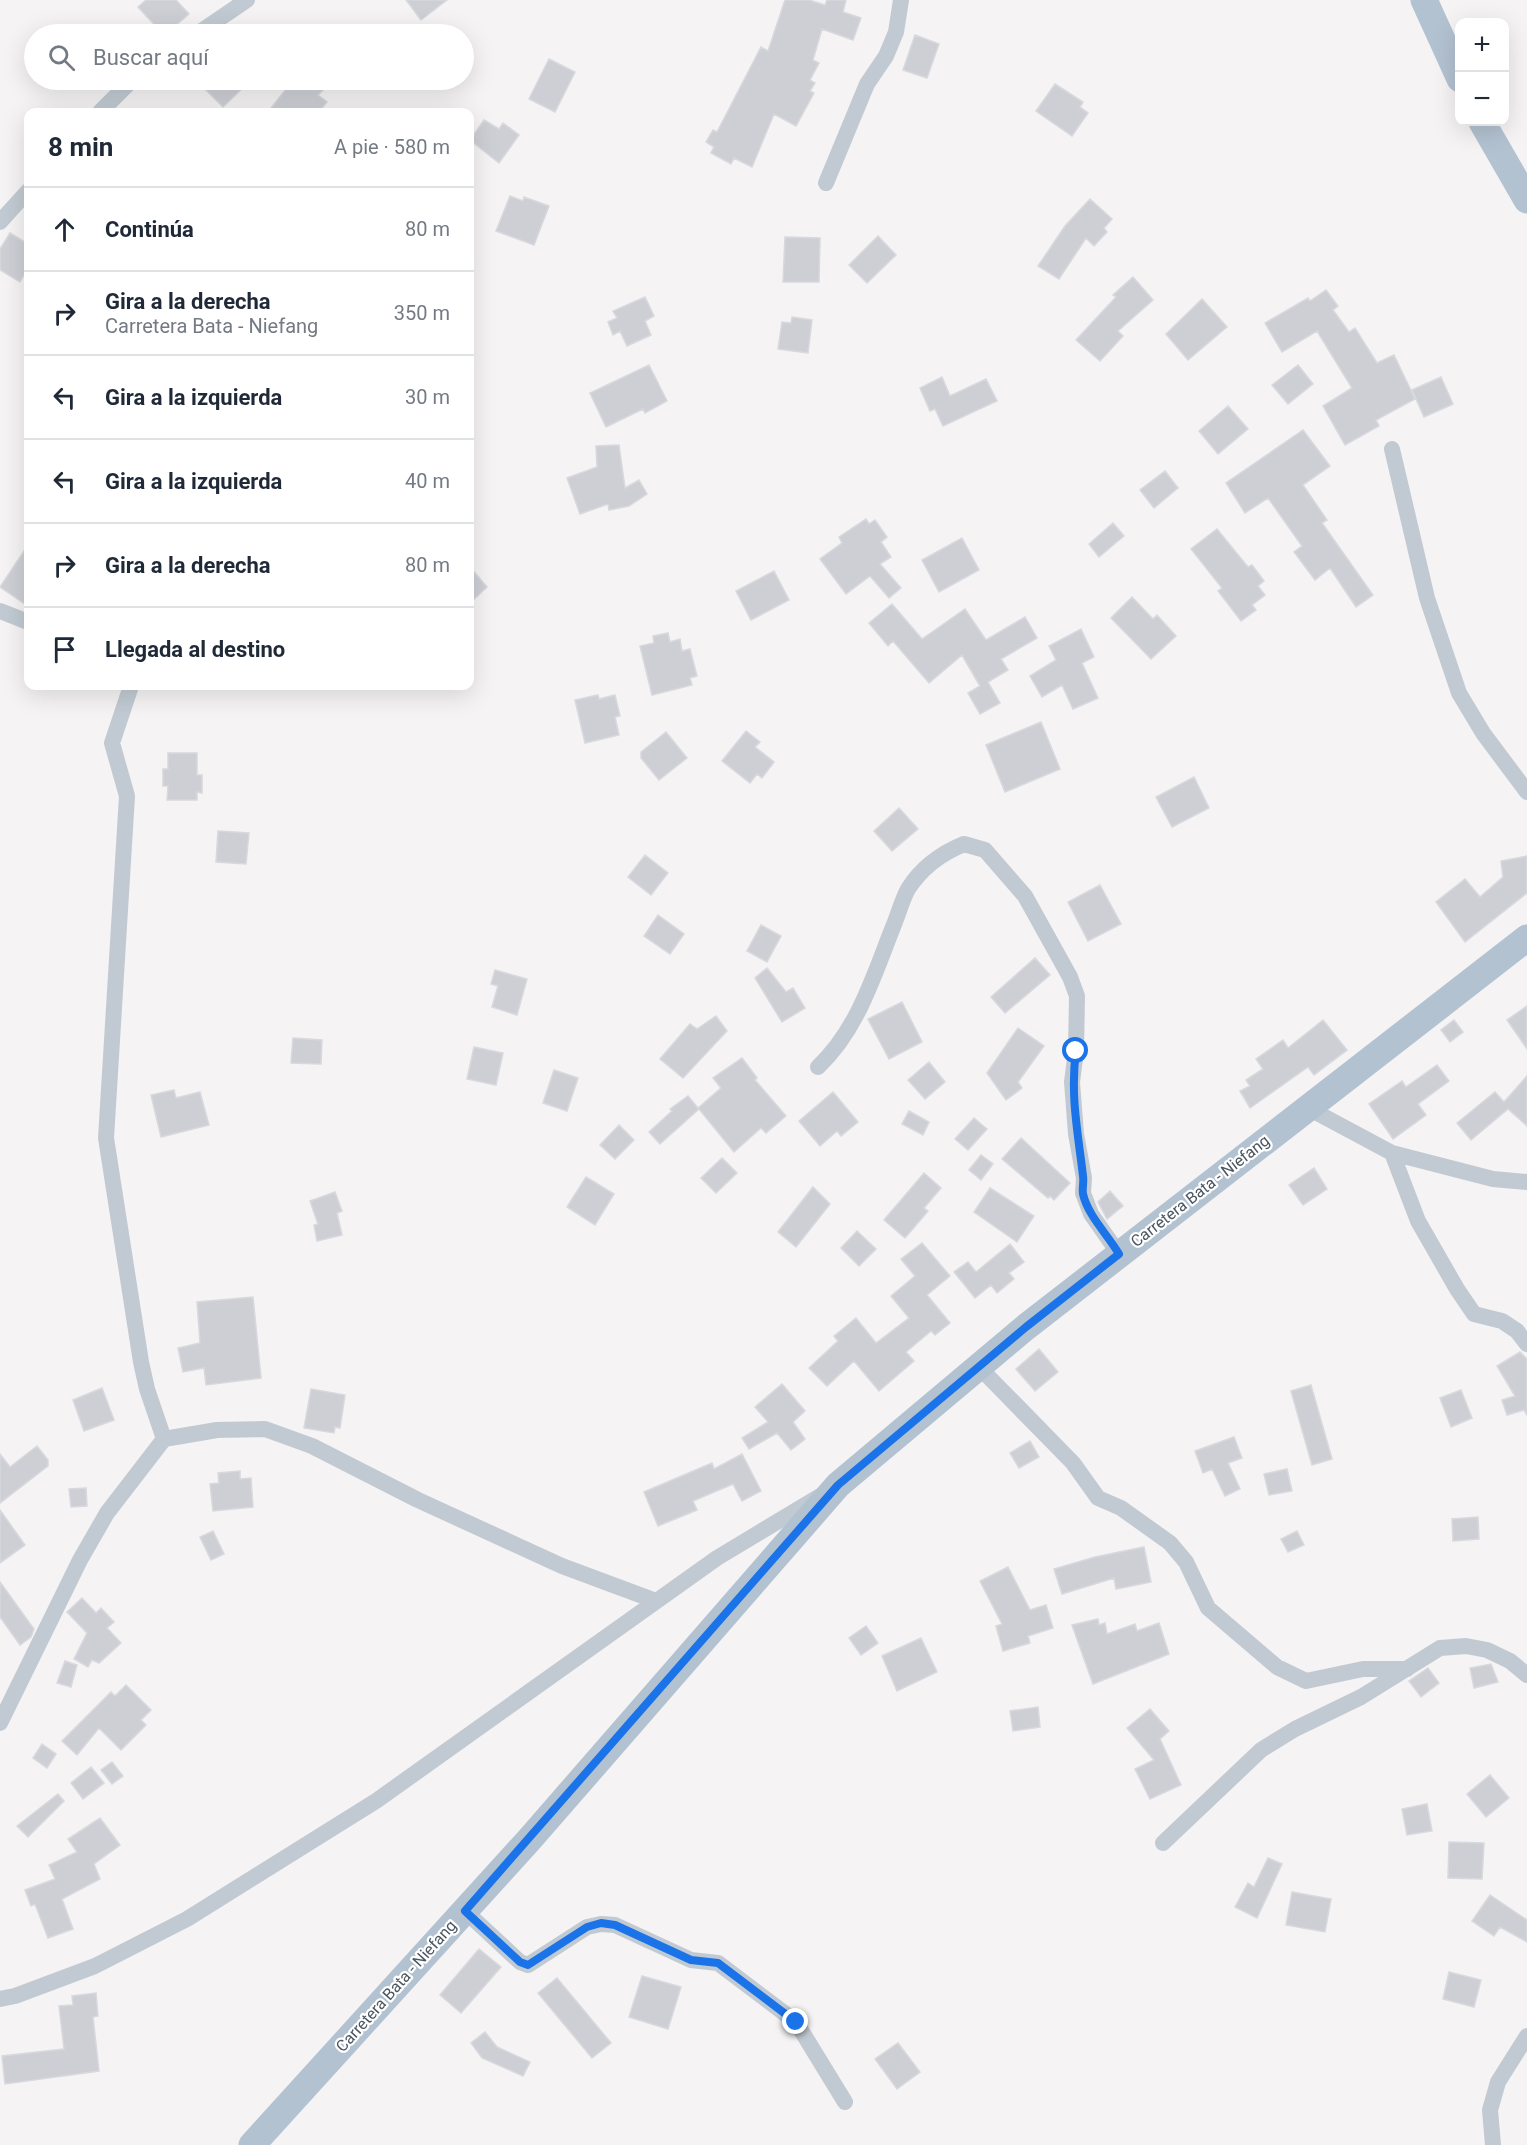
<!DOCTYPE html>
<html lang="es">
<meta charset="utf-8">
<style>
body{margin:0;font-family:Roboto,sans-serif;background:#f6f6f7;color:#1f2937}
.controls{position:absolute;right:18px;top:18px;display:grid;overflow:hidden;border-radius:12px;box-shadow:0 6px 24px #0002}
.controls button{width:54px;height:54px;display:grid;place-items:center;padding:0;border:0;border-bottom:2px solid #e0e1e3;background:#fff;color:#1f2937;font:30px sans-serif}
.stop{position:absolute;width:18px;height:18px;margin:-14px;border:4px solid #1a73e8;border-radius:50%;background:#fff}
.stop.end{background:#1a73e8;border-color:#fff;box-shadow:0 2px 6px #0008}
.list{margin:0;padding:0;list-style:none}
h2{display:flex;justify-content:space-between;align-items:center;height:78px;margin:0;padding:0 24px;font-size:26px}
h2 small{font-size:20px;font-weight:400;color:#747a83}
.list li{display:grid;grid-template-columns:39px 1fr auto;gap:18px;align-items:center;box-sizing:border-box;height:84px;padding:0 24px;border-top:2px solid #e0e1e3}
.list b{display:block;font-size:22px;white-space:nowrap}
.list p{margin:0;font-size:20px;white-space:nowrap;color:#747a83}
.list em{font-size:20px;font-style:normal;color:#747a83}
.icon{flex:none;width:33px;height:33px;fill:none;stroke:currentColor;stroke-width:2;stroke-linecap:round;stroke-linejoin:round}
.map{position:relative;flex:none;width:1527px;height:2145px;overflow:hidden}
.search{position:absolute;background:#fff;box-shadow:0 6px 24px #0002;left:24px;top:24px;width:450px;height:66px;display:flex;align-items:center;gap:15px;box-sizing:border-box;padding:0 21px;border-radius:33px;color:#747a83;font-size:22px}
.panel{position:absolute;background:#fff;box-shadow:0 6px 24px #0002;left:24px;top:108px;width:450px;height:582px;border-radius:12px}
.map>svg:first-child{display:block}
.building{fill:#cdcfd5;stroke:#d7d9de;stroke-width:1.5}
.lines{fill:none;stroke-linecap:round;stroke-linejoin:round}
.street{stroke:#c1cad2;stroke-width:16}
.primary{stroke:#b3c2d1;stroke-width:27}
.route{stroke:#1a73e8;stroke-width:8}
.labels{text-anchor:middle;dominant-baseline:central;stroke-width:4.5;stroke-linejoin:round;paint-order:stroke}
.street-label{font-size:16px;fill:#4a5661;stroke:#fff}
</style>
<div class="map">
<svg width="1527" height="2145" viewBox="0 0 1527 2145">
<rect width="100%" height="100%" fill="#f5f3f3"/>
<!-- building -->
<path class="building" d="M146,0H176L189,14L166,34H163L138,7Z
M406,0H447L421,20Z
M785,0H809L825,5L827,0H846L843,12L861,18L853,40L822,29L813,60L819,63L810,80L815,83L810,91L814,93L796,126L774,114L752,167L734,158L731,164L711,153L714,147L706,142L713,130L717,132L761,47L768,51Z
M915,35L939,44L927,78L903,70Z
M549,59L575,72L555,112L529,99Z
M196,80H251L223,107Z
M293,80H333L318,95L327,102L319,112H268Z
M1055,84L1083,102L1080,107L1088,113L1072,136L1036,111Z
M484,120L499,129L503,123L519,135L499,163L470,140Z
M510,196L523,201L524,197L549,206L534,245L496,231Z
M1090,199L1112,219L1104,228L1107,232L1094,246L1086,238L1059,279L1038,266L1065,226Z
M10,233L28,244V268L20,282L0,270V249Z
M878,236L896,255L867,283L849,265Z
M785,237L820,238L819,282H783Z
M1133,277L1153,300L1118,331L1123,336L1100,361L1076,340L1116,297L1113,295Z
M1326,290L1338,306L1333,310L1349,332L1355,328L1377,363L1394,355L1415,399L1376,420L1379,426L1345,445L1323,406L1352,388L1317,331L1282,352L1265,323L1308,298L1310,301Z
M645,297L654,316L645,321L651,335L627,346L620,331L613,335L608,322L617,318L613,311Z
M1202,299L1227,327L1188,360L1166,334Z
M792,317L812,320L808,353L778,349L782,322L791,323Z
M649,365L667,401L645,413L643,409L606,427L590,393Z
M1298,365L1313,384L1288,404L1272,385Z
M942,377L950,396L986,379L997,401L943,426L935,409L930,411L920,388Z
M1441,377L1453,404L1424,417L1412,390Z
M1228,406L1248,429L1218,454L1199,431Z
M1303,430L1330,466L1303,485L1327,520L1322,523L1373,595L1356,607L1330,568L1315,580L1294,552L1302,546L1268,498L1245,513L1226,483Z
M619,445L625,488L639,480L647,494L629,506L609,510L608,504L580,514L567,478L597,467L596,446Z
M1165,471L1178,488L1154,508L1140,490Z
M866,519L869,524L875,520L887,537L881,542L891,557L880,564L901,588L889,598L870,576L846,594L820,559L842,543L839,537Z
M1113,523L1124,536L1099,557L1089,544Z
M1217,529L1248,567L1252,565L1264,581L1258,586L1265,595L1252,605L1256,610L1241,621L1218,591L1222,588L1191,549Z
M962,538L979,570L939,592L922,560Z
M28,545V606L0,587Z
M470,567L487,587L470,603Z
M774,571L789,600L751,620L736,591Z
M1132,597L1153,619L1157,615L1176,636L1151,659L1111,618Z
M892,604L922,639L965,609L986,640L1025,617L1037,638L1001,659L1008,670L988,682L1000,703L980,714L968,693L980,686L962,655L929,683L893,641L888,646L869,623Z
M1081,629L1094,657L1082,663L1098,698L1073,709L1062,685L1042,697L1030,676L1056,660L1049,646Z
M668,633L670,642L680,639L682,651L690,649L697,676L690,678L692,685L652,695L640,646L654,643L653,636Z
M598,695L599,699L615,695L620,716L615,717L619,735L585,743L575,700Z
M1041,722L1060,769L1005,792L986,745Z
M746,731L760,742L755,747L774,762L762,778L757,774L750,783L722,761Z
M666,732L687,758L659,780L641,758V752Z
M168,753H197V775H202V793L197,792V800H167L168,786H163V769H168Z
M1194,777L1209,808L1172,827L1156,797Z
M899,808L918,829L892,851L874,831Z
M218,831L249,833L246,864L216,862Z
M645,855L668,873L651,895L628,877Z
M1527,856V893L1465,942L1436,902L1465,879L1480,897L1503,877L1501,861Z
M1100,885L1121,924L1088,941L1068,902Z
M658,915L684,934L670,954L644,936Z
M761,925L781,936L767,962L747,951Z
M1035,958L1050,975L1005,1013L991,997Z
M767,968L786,992L793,988L805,1008L782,1022L755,978Z
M495,970L527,979L517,1015L492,1007L498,986L491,984Z
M902,1002L922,1042L889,1059L868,1019Z
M1527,1006V1049L1507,1020Z
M716,1016L727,1031L683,1078L660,1059L690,1024L697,1029Z
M1323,1020L1347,1050L1314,1075L1308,1067L1250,1108L1240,1091L1250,1086L1246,1080L1263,1069L1256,1059L1283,1040L1288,1048Z
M1454,1020L1463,1032L1450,1042L1441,1030Z
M1018,1028L1044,1046L1018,1082L1022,1088L1006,1100L987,1073Z
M293,1038L322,1040L321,1064L291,1063Z
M474,1047L503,1053L496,1085L467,1079Z
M742,1058L757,1078L755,1080L786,1116L766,1133L761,1128L734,1152L699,1109L660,1144L649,1132L672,1111L670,1109L688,1096L698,1108L721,1088L713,1078Z
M929,1062L945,1082L925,1099L908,1080Z
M1437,1065L1449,1081L1418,1104L1426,1115L1393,1139L1369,1104L1402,1081L1406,1087Z
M554,1070L578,1078L567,1111L543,1103Z
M1527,1076V1126L1508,1109L1471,1140L1457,1123L1495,1092L1504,1102Z
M174,1090L176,1098L200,1092L209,1125L161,1137L151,1095Z
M833,1092L858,1122L841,1136L837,1131L820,1146L799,1121Z
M909,1111L929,1122L923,1135L902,1124Z
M974,1118L987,1129L968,1150L955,1139Z
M619,1125L634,1140L615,1159L600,1145Z
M1021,1138L1070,1183L1054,1200L1050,1196L1048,1198L1002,1159Z
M981,1155L993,1164L981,1180L969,1170Z
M722,1158L737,1173L716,1193L701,1178Z
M1314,1168L1327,1189L1303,1205L1289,1185Z
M924,1173L941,1188L924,1208L928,1211L905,1238L884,1220Z
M586,1177L614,1194L595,1225L567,1207Z
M813,1187L830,1204L796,1247L778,1232Z
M990,1188L1034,1216L1017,1242L974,1212Z
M1110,1191L1123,1206L1107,1219L1098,1202Z
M335,1192L342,1211L337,1213L342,1235L317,1241L314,1225L318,1224L310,1201Z
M857,1231L876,1249L859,1266L841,1248Z
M922,1243L950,1276L927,1295L950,1323L935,1335L931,1331L906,1352L914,1361L879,1391L854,1361L827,1386L809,1368L838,1341L834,1336L856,1318L876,1343L909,1318L891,1296L915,1276L901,1259Z
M1010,1244L1024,1262L1009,1273L1014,1279L997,1293L991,1285L975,1298L954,1272L968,1262L976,1272Z
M253,1297L261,1378L206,1385L204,1368L183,1372L178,1348L200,1343L197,1302Z
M1039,1349L1058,1372L1035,1391L1016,1369Z
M1520,1352L1527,1359V1415L1524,1410L1507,1415L1502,1400L1515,1396L1497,1366Z
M782,1384L805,1411L793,1422L805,1439L791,1450L777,1433L749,1449L742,1438L768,1422L755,1407Z
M1311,1385L1332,1459L1312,1465L1291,1391Z
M102,1388L114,1420L84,1431L73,1400Z
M311,1389L345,1395L340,1428L335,1427L334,1433L304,1428Z
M1461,1390L1472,1418L1451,1427L1440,1398Z
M1234,1437L1242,1458L1228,1463L1240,1489L1225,1496L1212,1469L1203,1473L1195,1451Z
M1030,1441L1039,1457L1019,1468L1010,1453Z
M37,1446L48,1460V1466L0,1503V1454L10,1467Z
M742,1454L761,1491L742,1501L733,1484L693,1501L697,1510L658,1526L644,1492L712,1463L714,1469Z
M1287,1469L1292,1491L1269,1495L1264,1474Z
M240,1471V1479L251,1478L253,1507L213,1511L210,1484L219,1483L218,1473Z
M86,1488L87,1506L71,1507L69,1489Z
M0,1510L25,1545L0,1563Z
M1478,1517L1479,1539L1453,1541L1452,1519Z
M213,1531L224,1554L211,1560L200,1537Z
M1297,1531L1304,1545L1288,1552L1281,1539Z
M1144,1547L1151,1582L1116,1589L1114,1578L1062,1594L1054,1569L1095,1557Z
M1008,1567L1030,1610L1046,1605L1053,1628L1028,1636L1030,1643L1003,1651L996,1626L1002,1624L980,1581Z
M0,1582L34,1629L31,1637L20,1645L0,1617Z
M82,1598L96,1613L101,1608L114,1622L107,1628L121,1643L99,1663L92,1660L88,1667L74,1659L87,1633L67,1612Z
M1098,1619L1099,1625L1105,1623L1107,1634L1135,1624L1137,1631L1159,1623L1169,1654L1093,1684L1072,1625Z
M866,1626L878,1643L861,1655L849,1638Z
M921,1638L937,1672L897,1691L882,1656Z
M65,1661L77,1665L71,1687L57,1683Z
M1491,1664L1498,1682L1474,1688L1470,1668Z
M1428,1668L1439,1683L1421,1697L1409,1681Z
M126,1685L151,1710L141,1720L146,1725L121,1750L99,1728L77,1755L62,1741L111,1692L115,1696Z
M1038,1707L1040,1727L1013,1731L1010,1711Z
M1150,1709L1169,1731L1160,1739L1181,1785L1150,1799L1135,1769L1154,1760L1127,1728Z
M42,1744L56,1754L47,1768L33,1758Z
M112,1762L123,1776L112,1784L101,1770Z
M91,1767L104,1783L83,1799L71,1783Z
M1490,1775L1509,1798L1486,1817L1467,1794Z
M58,1794L64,1801L28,1837L17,1826Z
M1427,1804L1432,1831L1407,1835L1402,1809Z
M100,1818L120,1845L94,1864L100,1879L62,1899L73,1929L48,1938L35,1904L31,1906L25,1890L55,1879L49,1865L77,1852L68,1839Z
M1449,1842L1484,1843L1482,1879L1448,1878Z
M1268,1858L1282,1864L1257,1918L1235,1907L1248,1883L1254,1887Z
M1292,1892L1331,1899L1325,1932L1286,1925Z
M1490,1895L1527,1920V1942L1500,1927L1494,1936L1472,1921Z
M479,1949L501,1967L461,2013L440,1995Z
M1449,1972L1481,1980L1474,2007L1443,1999Z
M642,1976L681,1987L668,2029L629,2017Z
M557,1978L611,2043L592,2058L538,1993Z
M96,1993L98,2016L93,2017L99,2071L5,2084L2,2056L64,2049L59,2006L73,2005L72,1996Z
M485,2032L497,2047L530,2062L523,2076L482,2058L471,2043Z
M898,2043L920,2072L897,2089L875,2059Z"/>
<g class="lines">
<!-- street -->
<path class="street" d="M197,34L247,0
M100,112L132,80
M826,183L867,84L886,56L896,32L901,0
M0,222L28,191
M1392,449L1427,598L1459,693L1483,733L1527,792
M0,611L28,622
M131,686L112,743L127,796L106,1138L141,1362L147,1389L164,1439
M818,1067C858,1029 873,977 893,927C898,915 902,900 908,889C922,867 942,853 964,844L985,850L1025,896L1070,977L1077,996L1076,1051L1072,1082L1076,1134L1084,1178L1083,1193L1091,1214L1119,1254
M1308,1108L1392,1153L1493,1179L1527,1182
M1392,1153L1418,1221L1457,1289L1474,1314L1502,1321L1517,1331L1527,1344
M979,1367L1073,1463L1098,1498L1121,1508L1170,1543L1186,1562L1208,1608L1277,1667L1306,1681L1363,1669H1407
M0,1723L80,1560L107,1513L164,1439L217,1430L265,1429L312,1446L418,1500L562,1566L656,1601
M1163,1843L1261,1750L1295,1729L1361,1697L1440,1648L1466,1646L1487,1650L1510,1661L1527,1675
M465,1911L520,1962L528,1965L587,1927L601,1924L615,1925L691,1960L718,1963L796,2022L845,2102
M0,1999L15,1996L95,1966L187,1919L376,1801L717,1558L820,1496
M1493,2145L1490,2110L1498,2082L1527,2036"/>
<!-- primary -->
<path class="primary" d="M1424,0L1460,79
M1482,122L1527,200
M252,2145L529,1840L838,1485L1026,1327L1527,938"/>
</g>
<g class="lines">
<!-- route -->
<path class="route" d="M796,2022L718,1963L691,1960L615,1925L601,1923L587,1927L528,1965L520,1962L465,1911L838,1485L1026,1327L1119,1254C1108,1235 1088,1216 1083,1194C1082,1189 1084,1182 1083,1176C1078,1133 1070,1095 1076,1051"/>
</g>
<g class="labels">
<!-- street labels -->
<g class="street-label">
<text transform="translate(1200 1191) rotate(-38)">Carretera Bata - Niefang</text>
<text transform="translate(396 1986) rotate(-48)">Carretera Bata - Niefang</text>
</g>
</g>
</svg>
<div class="controls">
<button>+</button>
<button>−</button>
</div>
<div class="stop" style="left:1076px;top:1051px"></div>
<div class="stop end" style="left:796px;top:2022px"></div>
<div class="search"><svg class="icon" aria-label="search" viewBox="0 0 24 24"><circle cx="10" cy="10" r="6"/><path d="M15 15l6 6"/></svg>Buscar aquí</div>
<section class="panel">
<h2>8 min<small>A pie · 580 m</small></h2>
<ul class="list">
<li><svg class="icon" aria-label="ahead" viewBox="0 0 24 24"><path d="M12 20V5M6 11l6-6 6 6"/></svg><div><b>Continúa</b></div><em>80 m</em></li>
<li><svg class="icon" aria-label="right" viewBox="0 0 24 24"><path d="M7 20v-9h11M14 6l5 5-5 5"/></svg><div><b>Gira a la derecha</b><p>Carretera Bata - Niefang</p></div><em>350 m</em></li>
<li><svg class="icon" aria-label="left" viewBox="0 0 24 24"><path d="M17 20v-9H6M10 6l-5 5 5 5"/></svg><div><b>Gira a la izquierda</b></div><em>30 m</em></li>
<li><svg class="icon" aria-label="left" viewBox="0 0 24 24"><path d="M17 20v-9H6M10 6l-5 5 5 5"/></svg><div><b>Gira a la izquierda</b></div><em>40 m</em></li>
<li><svg class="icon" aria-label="right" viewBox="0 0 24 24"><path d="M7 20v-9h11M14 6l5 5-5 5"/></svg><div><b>Gira a la derecha</b></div><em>80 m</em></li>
<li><svg class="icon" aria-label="arrive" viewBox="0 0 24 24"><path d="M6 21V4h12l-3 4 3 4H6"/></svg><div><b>Llegada al destino</b></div></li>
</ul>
</section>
</div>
